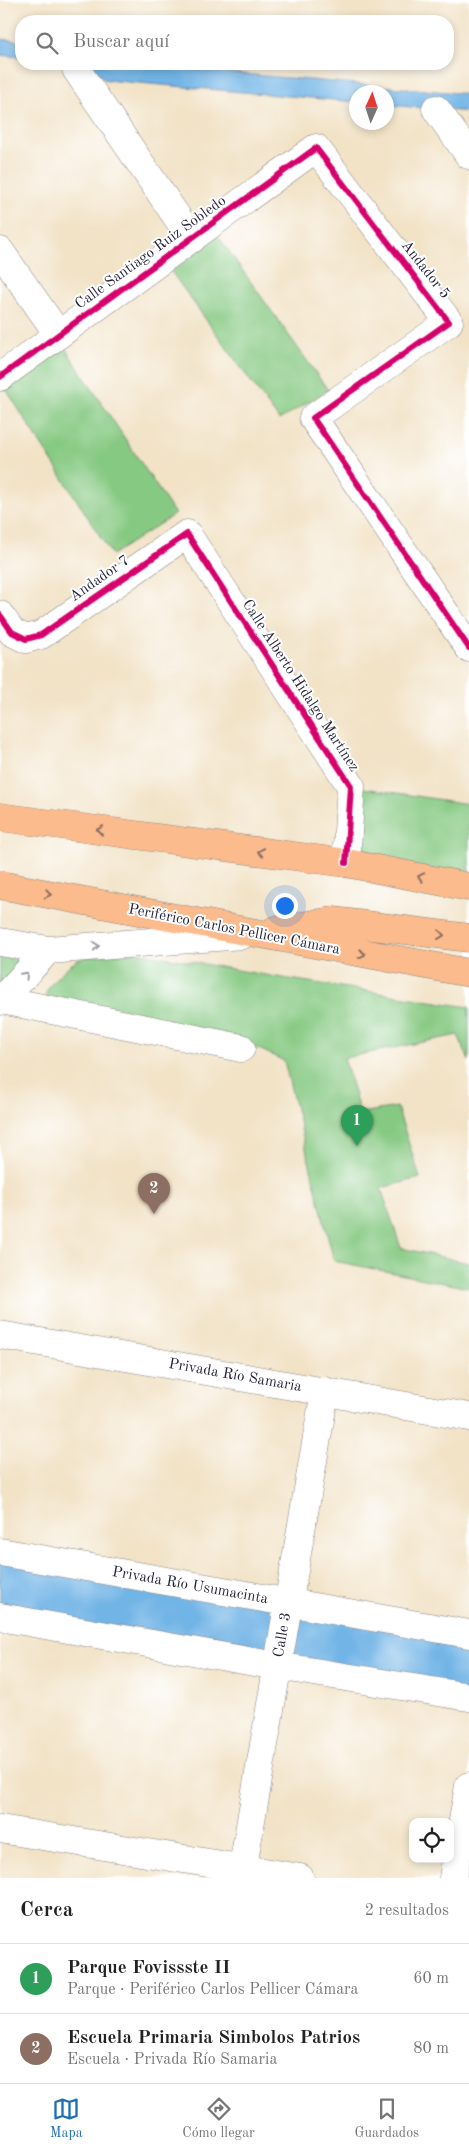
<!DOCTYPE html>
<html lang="es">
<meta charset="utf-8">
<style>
body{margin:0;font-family:"Old Standard TT",serif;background:#f2f2f2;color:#222}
.controls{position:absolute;right:15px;bottom:15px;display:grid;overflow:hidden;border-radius:10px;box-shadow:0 2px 8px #0003}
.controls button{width:45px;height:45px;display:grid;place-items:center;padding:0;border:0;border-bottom:1px solid #e0e0e0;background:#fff;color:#222;font:25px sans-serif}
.compass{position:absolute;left:349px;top:85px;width:45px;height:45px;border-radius:50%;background:#fff;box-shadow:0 2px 8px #0003;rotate:3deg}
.you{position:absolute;left:284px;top:905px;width:18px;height:18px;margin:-12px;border:4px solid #fff;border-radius:50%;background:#1a73e8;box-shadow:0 0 0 8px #1a73e833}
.badge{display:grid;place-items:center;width:32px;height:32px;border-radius:50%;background:#1f6fb2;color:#fff;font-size:16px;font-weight:700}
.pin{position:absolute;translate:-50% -41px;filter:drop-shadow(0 1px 2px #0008)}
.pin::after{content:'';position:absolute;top:26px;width:18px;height:15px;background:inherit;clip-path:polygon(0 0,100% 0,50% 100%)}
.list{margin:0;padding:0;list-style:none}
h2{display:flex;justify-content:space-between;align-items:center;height:65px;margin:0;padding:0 20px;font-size:21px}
h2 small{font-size:16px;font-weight:400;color:#767676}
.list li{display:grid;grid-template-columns:32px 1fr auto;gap:15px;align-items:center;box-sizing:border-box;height:70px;padding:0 20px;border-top:1px solid #e0e0e0}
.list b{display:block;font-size:19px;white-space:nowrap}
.list p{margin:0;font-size:16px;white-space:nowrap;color:#767676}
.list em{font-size:16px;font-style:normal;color:#767676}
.icon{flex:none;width:28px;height:28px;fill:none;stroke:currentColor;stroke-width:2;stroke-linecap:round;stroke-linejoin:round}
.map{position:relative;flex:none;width:469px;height:1878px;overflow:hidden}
.search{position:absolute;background:#fff;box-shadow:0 2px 8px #0003;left:15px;right:15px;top:15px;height:55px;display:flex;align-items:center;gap:12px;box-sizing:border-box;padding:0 18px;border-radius:20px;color:#767676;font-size:19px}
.sheet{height:205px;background:#fff}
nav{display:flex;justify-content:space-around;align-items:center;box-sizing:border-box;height:70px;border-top:1px solid #e0e0e0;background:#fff;font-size:14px;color:#767676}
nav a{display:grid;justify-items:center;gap:2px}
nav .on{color:#1f6fb2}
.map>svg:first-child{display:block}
.green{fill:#86c982;stroke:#54765e}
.water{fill:#71b4e6;stroke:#4a6b90}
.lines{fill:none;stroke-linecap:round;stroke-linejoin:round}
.minor-casing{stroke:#8a8281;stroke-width:29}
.major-casing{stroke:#8a8281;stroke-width:29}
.minor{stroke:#fff;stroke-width:28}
.major{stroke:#fbbb8c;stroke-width:28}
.cycleway-casing{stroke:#fff;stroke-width:9}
.cycleway{stroke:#d6006c;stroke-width:6}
.oneway{stroke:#8e6e64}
.oneway2{stroke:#9c9ca7}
.labels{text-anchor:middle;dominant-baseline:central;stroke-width:4;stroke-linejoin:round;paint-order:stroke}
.street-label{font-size:15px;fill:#22223b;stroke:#fff}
</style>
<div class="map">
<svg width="469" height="1878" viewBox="0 0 469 1878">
<rect width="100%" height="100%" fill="#fff"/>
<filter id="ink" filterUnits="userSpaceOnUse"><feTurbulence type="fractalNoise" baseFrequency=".02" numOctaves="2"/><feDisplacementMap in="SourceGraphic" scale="10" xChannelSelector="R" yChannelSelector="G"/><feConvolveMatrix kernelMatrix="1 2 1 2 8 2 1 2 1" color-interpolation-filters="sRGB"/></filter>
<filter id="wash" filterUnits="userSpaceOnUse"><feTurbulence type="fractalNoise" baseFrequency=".0096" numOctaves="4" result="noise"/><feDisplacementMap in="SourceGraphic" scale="20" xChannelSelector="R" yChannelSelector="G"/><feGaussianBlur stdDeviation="1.12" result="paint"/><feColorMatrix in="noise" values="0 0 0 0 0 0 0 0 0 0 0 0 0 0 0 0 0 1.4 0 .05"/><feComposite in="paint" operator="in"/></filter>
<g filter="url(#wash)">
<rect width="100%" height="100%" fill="#f2e3c7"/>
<!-- green -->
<path class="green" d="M215,232L328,390L279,420L167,266Z
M61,342L175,514L112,555L0,380Z
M351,786L469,804V887L346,863Z
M0,942L48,950L0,994Z
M136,952L277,977L469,1007V1061L458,1035L344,1058L360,1113L397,1107L420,1178L381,1188L401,1248L469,1263V1288L334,1261L284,1061L257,1048L189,1030L45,997C48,983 66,967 78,960C87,955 123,954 136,952Z"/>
<!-- water -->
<path class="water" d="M0,39L21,41V57L0,55Z
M87,64H131L469,94V112L387,105L386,92H356V102L105,80Z
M0,1552L469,1634V1697L0,1617Z"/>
</g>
<g filter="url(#ink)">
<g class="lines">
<!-- minor casing -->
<g class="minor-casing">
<path id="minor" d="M76,69L192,239
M436,109L469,155
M0,251L58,334
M0,377L316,148L449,322L313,418L469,648
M0,615L12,632L26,639L41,635L187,534L351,786L346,863
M0,942L48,950L242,935
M2,1000L241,1048
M0,1001L48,950
M0,1335L469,1417
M0,1552L469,1634
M0,1617L277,1666L469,1697
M0,1829L300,1878
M241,1878L325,1391
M453,1878L469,1786"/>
</g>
<!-- major casing -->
<g class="major-casing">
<path id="major" d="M0,817L346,863L469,887
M0,885L469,973
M275,930L333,921L469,938"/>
</g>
<!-- minor -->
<use href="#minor" class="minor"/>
<!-- major -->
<use href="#major" class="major"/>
<!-- cycleway casing -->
<g class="cycleway-casing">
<path id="cycleway" d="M0,377L316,148L449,322L313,418L469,648
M0,615L12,632L26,639L41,635L187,534L351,786L346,863"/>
</g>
<!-- cycleway -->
<use href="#cycleway" class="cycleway"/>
</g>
<!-- one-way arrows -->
<defs><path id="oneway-chevron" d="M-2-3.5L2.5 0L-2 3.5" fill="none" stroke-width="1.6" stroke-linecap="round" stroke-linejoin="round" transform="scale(1.25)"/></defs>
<g class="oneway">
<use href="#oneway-chevron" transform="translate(100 830) rotate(-172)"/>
<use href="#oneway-chevron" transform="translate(261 852) rotate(-172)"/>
<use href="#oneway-chevron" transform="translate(421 877) rotate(-169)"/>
<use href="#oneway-chevron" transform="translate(48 894) rotate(11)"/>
<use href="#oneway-chevron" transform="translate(441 935) rotate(7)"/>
<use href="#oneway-chevron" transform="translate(362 954) rotate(10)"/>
</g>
<g class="oneway2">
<use href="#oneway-chevron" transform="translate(96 946) rotate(-5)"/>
<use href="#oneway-chevron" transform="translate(25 975) rotate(-47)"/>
</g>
</g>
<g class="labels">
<!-- street labels -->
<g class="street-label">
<text transform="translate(151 253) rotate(-36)">Calle Santiago Ruiz Sobledo</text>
<text transform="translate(425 270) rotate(52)">Andador 5</text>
<text transform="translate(100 579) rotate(-35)">Andador 7</text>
<text transform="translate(300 686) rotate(57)">Calle Alberto Hidalgo Martínez</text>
<text transform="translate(234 930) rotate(11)">Periférico Carlos Pellicer Cámara</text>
<text transform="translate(235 1376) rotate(10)">Privada Río Samaria</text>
<text transform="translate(190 1586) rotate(10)">Privada Río Usumacinta</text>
<text transform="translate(283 1635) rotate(-80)">Calle 3</text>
</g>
</g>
</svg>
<div class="controls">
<button><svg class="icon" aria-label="locate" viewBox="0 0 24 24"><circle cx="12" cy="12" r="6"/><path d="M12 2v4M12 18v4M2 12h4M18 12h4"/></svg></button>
</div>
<svg class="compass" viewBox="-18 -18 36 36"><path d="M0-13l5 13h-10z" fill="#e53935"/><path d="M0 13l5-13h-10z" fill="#767676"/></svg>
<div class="you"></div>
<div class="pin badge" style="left:357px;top:1146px;background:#2e9e5b">1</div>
<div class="pin badge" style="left:154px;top:1214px;background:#8d6e63">2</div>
<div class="search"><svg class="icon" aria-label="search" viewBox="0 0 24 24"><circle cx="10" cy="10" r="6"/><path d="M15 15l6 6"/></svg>Buscar aquí</div>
</div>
<section class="sheet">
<h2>Cerca<small>2 resultados</small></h2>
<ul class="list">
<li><span class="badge" style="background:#2e9e5b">1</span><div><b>Parque Fovissste II</b><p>Parque · Periférico Carlos Pellicer Cámara</p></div><em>60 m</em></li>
<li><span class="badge" style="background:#8d6e63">2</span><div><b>Escuela Primaria Simbolos Patrios</b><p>Escuela · Privada Río Samaria</p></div><em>80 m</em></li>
</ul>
</section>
<nav>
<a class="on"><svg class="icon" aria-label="map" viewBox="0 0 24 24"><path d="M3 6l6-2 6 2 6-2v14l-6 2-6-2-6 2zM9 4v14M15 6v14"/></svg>Mapa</a>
<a><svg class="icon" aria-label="directions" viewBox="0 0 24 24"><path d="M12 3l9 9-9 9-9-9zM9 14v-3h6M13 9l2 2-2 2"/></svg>Cómo llegar</a>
<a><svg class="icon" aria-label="saved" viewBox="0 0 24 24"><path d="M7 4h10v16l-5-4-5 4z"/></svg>Guardados</a>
</nav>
